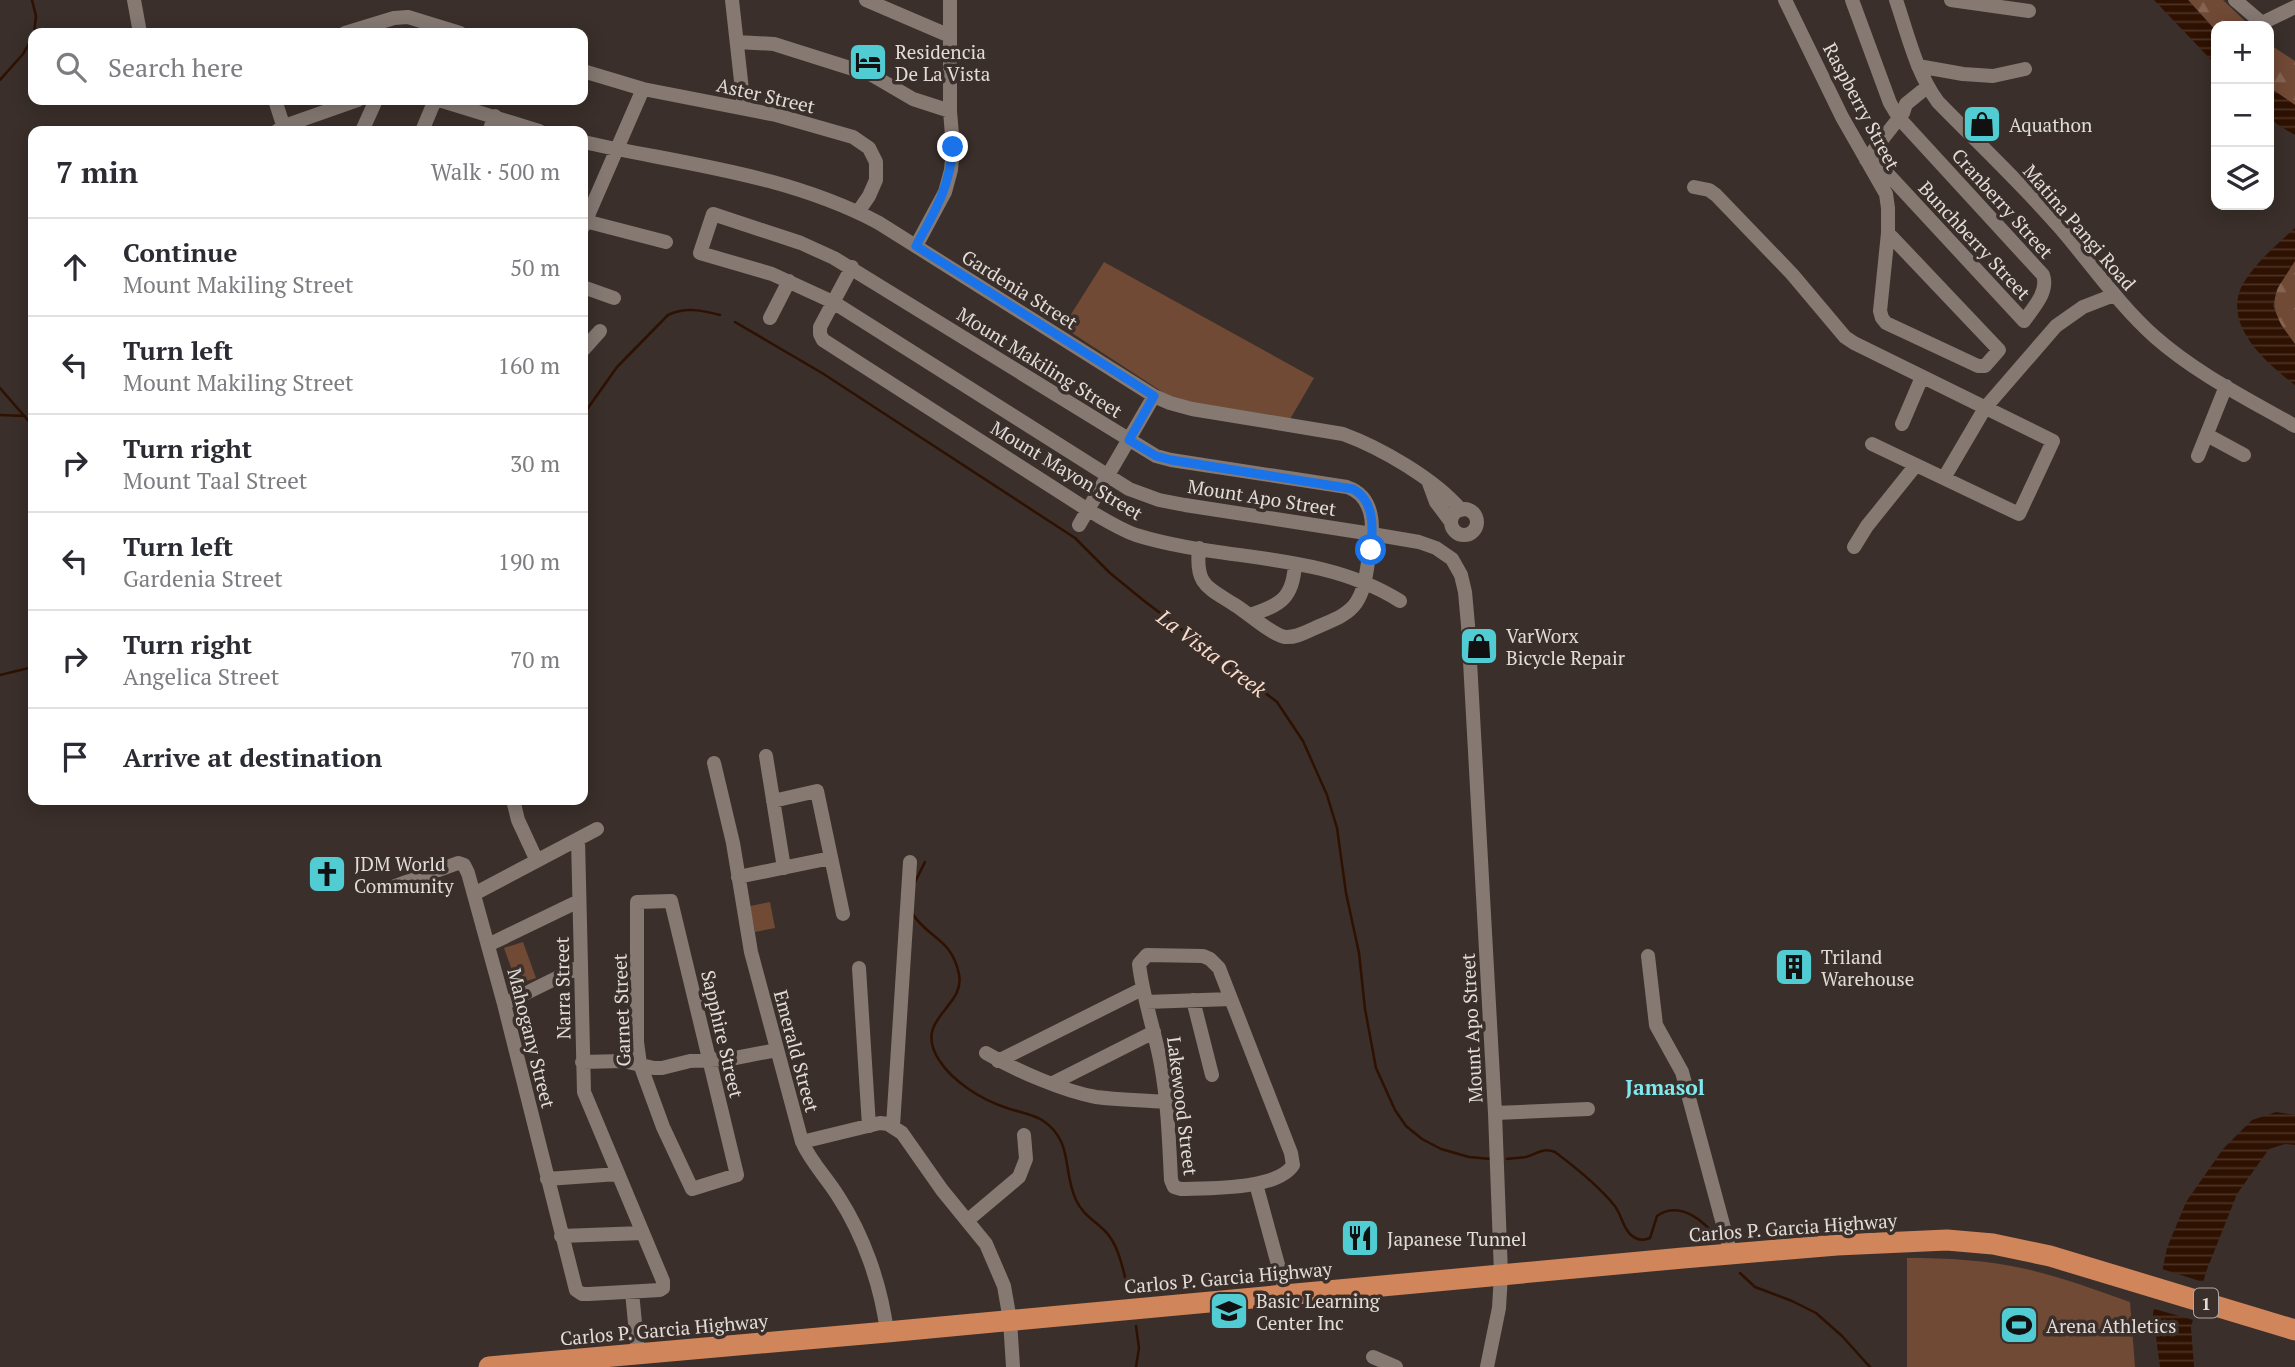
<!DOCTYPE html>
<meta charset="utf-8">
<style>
body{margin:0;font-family:"PT Serif",serif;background:#f7f7f7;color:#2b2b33}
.controls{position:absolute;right:21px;top:21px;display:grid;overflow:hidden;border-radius:14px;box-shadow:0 4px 18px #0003}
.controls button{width:63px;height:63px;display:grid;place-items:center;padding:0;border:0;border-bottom:2px solid #e1e1e2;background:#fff;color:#2b2b33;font:35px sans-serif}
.stop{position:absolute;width:21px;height:21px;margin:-16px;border:5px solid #1a73e8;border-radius:50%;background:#fff}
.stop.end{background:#1a73e8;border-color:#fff;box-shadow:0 2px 7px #0008}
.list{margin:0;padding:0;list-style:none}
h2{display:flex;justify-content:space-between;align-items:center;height:91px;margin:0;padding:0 28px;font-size:30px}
h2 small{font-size:23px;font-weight:400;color:#7c7c81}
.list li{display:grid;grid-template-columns:46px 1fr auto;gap:21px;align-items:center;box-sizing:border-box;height:98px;padding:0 28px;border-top:2px solid #e1e1e2}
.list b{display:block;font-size:26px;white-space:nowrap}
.list p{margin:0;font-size:23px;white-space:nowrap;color:#7c7c81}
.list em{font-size:23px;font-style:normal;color:#7c7c81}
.icon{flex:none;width:38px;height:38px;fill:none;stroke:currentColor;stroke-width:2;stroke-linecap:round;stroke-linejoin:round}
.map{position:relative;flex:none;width:2295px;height:1367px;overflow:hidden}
.search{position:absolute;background:#fff;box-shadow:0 4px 18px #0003;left:28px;top:28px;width:560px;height:77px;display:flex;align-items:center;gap:18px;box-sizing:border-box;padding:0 24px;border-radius:14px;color:#7c7c81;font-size:26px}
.panel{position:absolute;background:#fff;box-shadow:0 4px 18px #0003;left:28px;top:126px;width:560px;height:679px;border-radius:14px}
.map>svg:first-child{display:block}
.green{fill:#714a35}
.forest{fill:url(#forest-firs)}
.water{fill:url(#water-rules)}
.pier{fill:#3a2f2a}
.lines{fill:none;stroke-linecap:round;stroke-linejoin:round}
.stream{stroke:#2e1101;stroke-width:2.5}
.minor{stroke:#857972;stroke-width:14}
.highway{stroke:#d1855a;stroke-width:21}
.route{stroke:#1a73e8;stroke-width:9}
.labels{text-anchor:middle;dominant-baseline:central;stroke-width:7;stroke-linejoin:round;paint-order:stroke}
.shield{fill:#3a2f2a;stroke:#b0a8a4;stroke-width:2}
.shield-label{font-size:18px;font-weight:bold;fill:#e2dcd8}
.poi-label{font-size:19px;fill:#e2dcd8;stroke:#3a2f2a;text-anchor:start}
.street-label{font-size:19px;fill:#e2dcd8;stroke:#3a2f2a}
.water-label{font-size:21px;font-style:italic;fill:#fbdccc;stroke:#3a2f2a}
.neighbourhood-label{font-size:21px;font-weight:bold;fill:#7eeaf0;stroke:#3a2f2a}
</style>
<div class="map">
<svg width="2295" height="1367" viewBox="0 0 2295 1367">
<defs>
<pattern id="forest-firs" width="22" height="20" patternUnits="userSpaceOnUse" patternTransform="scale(1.75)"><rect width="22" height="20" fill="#714a35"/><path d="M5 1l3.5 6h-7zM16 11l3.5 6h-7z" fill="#856452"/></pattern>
<pattern id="water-rules" width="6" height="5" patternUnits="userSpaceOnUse" patternTransform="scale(1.75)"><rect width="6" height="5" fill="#2e1101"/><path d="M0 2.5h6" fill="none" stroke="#4c3325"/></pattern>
</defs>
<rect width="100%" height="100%" fill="#3a2f2a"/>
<!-- green -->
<path class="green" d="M1104,262L1314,378L1289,421L1182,401L1164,393L1063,327Z
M770,902L775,928L755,932L750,906Z
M523,942L536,978L517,984L504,948Z
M1907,1258C1947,1258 1987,1260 2026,1269C2062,1277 2096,1290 2130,1302L2135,1367H1907Z"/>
<!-- forest -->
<path class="forest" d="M2188,0H2223L2250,26H2216V31Z
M2269,44L2295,61V105L2269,87Z
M2295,261V344C2278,321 2266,307 2282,280C2286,273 2290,267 2295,261Z"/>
<!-- water -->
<path class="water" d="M2154,0H2188L2216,31V65Z
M2269,87L2295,105V135L2278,125L2269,117Z
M2295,228V261L2277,289L2273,306L2281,325L2295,344V385C2269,365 2228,331 2239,293C2246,271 2278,243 2295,228Z
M2276,1112L2295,1115V1145L2285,1144L2269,1149L2237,1194L2206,1272L2191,1327L2194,1367H2160L2153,1314L2167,1248L2186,1202L2223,1149L2252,1120Z"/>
<!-- pier -->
<path class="pier" d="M2159,1268L2206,1283L2197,1321L2151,1308Z"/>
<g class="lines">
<!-- stream -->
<path class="stream" d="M32,0L36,16L34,33
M0,80L23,54L33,37
M735,322L822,373L1075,538L1110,573L1143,600L1277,702L1303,741L1327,795L1337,828L1346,893L1359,953L1365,1009L1376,1068L1395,1110L1406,1126L1422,1139L1441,1149L1469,1157L1491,1159
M0,388L33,426
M0,415L25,416
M583,415L617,367L668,315C685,307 702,310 720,315
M0,675L33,667
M915,882L925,862
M912,913C927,938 951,937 959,974C966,1008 912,1018 939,1060C953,1082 982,1100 1007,1108C1018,1112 1032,1114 1042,1120C1074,1141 1062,1170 1076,1200C1083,1215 1094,1220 1105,1231C1119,1245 1123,1270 1128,1289
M1507,1159C1513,1158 1520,1158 1526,1157C1537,1154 1543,1147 1555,1152C1575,1167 1598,1185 1614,1205C1621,1213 1622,1226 1630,1234C1636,1240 1643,1241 1650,1238L1657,1216C1680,1200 1705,1221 1718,1240
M1740,1273L1755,1287L1792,1301L1816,1313L1842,1336L1870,1367
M1136,1326L1139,1348L1136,1367"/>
<!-- minor -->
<path class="minor" d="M134,0L140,33
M732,0L744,108
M866,0L950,36
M1785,0L1842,117L1886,194L1888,208V233L1880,311L1882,318L1886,323L1978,366H1985L1999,350L1888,233
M1852,0L1890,103L1899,118L2043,275C2049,292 2033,308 2024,321L1873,158
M1896,0C1908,35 1916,72 1938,102C1979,144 2022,184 2061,229C2092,265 2119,305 2155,337C2197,374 2248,399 2295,426
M1951,0L2029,11
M2235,0L2262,23L2295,7
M345,33L394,18L408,17L460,33
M737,42L774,44L872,75L913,99L950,111
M1918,66L1963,74L1993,76L2025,69
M583,71L643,89L776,115L853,137L869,148L876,162V180L869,196L858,212
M275,100L285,131
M439,100L539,131
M277,131L284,126L358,100
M362,131L376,100
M422,131L435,100
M489,131L495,116
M583,142C683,164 787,174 879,223L1154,396L1170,403L1192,409L1343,434C1381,448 1435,479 1461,510
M1866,160L1903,113L1906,104L1927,87
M1694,187L1709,190L1716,195L1792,274L1845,337L1854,343L2053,441L2019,514L1872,444
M585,221L666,242
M583,227L643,89
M916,246L945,192L951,170L953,147L950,111V0
M852,267L820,327V334L823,340L1088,510C1104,519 1119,529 1136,535C1223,562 1321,551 1400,601
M583,287L614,298
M770,318L789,281
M583,350L600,331
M1902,424L1922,377
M2207,435L2244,455
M2198,456L2226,386
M1944,478L1985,408L2056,326L2083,307L2114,295
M1429,483L1436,502L1451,522
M1451 522a13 13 0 1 1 26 0a13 13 0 1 1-26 0Z
M1079,525L1154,396
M1854,547L1867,526L1916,465
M1199,548C1195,585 1207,587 1235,605C1248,613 1272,635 1285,637C1296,638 1306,632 1315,628C1330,621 1347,616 1356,603C1364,591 1366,576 1368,562C1373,536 1379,498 1347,487L1171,460L1156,456L834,258L801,243L713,214L700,253L772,274L833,302L1129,489L1159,500L1185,505L1372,534L1419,542L1436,548L1452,559L1461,575L1465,592L1468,625L1495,1113L1501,1274L1499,1308L1487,1367
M1250,615C1281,605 1293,598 1295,564
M766,756L784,868
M714,763L733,843L751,952L802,1142C811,1162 826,1177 838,1196C864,1236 881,1285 887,1332
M513,800L518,820L537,861
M773,801L817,791L843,914
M738,877L831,858
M395,886L458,863L464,865L468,873L504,1004L576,1290L582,1294H589L660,1290L663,1288V1281L584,1092L578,839
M474,894L597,829
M671,901L737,1175L692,1189L663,1127L640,1064L637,1042V902Z
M488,945L579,901
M1147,955L1203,956L1210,959L1219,968L1291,1153L1293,1165C1277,1190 1209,1188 1181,1189L1174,1187L1171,1180C1169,1142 1168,1103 1161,1065C1155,1031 1143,999 1139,964Z
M1648,956L1656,1025L1682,1072L1731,1254
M859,968L869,1126
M1193,1000L1212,1075
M1146,1002L1231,999
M504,1004L581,966
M986,1053C1015,1070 1063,1091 1096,1097C1119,1100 1143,1100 1166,1102
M998,1061L1142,989
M582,1062L623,1061L654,1068H662L690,1061L730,1059L777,1050
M1053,1083L1154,1032
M1495,1113L1588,1109
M893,1126L910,862
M802,1142L880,1123L888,1124L902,1133L942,1190L986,1244L1004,1286L1010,1320L1013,1367
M547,1179L618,1174
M1256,1184L1286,1294
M968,1220L1019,1177L1026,1159L1024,1135
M561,1236L643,1233
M632,1292L638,1354
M1373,1357L1396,1367"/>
<!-- highway -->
<path class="highway" d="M489,1367L887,1332L1683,1258L1837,1245L1947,1240L1993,1244L2050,1256L2295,1330"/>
</g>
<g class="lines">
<!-- route -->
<path class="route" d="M953,147C949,190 935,210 916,246L1154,396L1129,440L1156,456L1171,460L1353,489C1375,501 1373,528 1371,550"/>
</g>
<!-- icons -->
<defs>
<g id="hotel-square" transform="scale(2.0125)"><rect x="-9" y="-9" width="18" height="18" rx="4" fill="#51ccd2" stroke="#3a2f2a"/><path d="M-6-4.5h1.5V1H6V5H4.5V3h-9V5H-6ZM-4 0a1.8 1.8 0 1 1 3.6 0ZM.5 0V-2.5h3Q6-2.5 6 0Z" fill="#111"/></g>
<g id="shop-square" transform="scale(2.0125)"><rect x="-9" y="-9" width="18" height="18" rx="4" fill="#51ccd2" stroke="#3a2f2a"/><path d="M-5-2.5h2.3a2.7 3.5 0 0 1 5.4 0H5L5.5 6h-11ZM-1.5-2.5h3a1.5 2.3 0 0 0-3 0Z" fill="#111"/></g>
<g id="church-square" transform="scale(2.0125)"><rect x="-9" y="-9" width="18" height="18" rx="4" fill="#51ccd2" stroke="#3a2f2a"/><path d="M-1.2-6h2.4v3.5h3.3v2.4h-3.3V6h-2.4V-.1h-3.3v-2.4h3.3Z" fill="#111"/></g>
<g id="building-square" transform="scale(2.0125)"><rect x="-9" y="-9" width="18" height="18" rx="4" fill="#51ccd2" stroke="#3a2f2a"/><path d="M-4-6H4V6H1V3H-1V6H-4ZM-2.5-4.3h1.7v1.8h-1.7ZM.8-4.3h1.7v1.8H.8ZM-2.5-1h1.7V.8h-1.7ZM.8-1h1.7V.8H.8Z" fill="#111"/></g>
<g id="restaurant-square" transform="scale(2.0125)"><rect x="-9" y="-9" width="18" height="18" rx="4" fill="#51ccd2" stroke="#3a2f2a"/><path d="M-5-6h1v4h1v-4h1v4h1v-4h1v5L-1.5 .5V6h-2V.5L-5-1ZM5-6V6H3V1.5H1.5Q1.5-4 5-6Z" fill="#111"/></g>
<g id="school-square" transform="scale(2.0125)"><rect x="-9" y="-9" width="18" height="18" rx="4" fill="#51ccd2" stroke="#3a2f2a"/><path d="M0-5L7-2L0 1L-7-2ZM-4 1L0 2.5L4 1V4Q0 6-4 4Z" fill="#111"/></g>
<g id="stadium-square" transform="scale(2.0125)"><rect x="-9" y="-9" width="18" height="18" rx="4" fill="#51ccd2" stroke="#3a2f2a"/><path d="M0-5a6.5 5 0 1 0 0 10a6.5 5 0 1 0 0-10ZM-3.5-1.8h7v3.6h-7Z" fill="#111"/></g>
</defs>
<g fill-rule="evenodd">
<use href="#hotel-square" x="868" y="62"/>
<use href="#shop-square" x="1982" y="124"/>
<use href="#shop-square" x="1479" y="646"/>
<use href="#church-square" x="327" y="874"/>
<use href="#building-square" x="1794" y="967"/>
<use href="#restaurant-square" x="1360" y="1238"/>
<use href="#school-square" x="1229" y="1311"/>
<use href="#stadium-square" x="2019" y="1325"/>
</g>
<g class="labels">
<!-- shield labels -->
<rect class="shield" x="2194" y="1288.5" width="24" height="29" rx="5"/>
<g class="shield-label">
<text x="2206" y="1303">1</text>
</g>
<!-- poi labels -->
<g class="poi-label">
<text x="895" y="51">Residencia<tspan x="895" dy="22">De La Vista</tspan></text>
<text x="2009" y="124">Aquathon</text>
<text x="1506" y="635">VarWorx<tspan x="1506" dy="22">Bicycle Repair</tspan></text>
<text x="354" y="863">JDM World<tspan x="354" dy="22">Community</tspan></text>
<text x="1821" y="956">Triland<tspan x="1821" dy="22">Warehouse</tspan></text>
<text x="1387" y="1238">Japanese Tunnel</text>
<text x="1256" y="1300">Basic Learning<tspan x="1256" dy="22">Center Inc</tspan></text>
<text x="2046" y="1325">Arena Athletics</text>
</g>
<!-- street labels -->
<g class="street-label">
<text transform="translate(766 95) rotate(13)">Aster Street</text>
<text transform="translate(1862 106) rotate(62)">Raspberry Street</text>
<text transform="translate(2003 203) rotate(48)">Cranberry Street</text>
<text transform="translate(2080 227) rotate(49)">Matina Pangi Road</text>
<text transform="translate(1975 240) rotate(47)">Bunchberry Street</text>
<text transform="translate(1020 289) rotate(32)">Gardenia Street</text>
<text transform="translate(1040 362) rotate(32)">Mount Makiling Street</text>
<text transform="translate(1067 470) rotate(31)">Mount Mayon Street</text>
<text transform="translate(1262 497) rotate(9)">Mount Apo Street</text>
<text transform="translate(562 988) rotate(-91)">Narra Street</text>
<text transform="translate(621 1010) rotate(-92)">Garnet Street</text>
<text transform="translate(1471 1028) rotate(-93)">Mount Apo Street</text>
<text transform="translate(723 1034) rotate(77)">Sapphire Street</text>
<text transform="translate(532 1038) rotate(76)">Mahogany Street</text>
<text transform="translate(797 1051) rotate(75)">Emerald Street</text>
<text transform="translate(1183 1106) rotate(83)">Lakewood Street</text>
<text transform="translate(1793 1227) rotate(-4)">Carlos P. Garcia Highway</text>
<text transform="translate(1228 1277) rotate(-5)">Carlos P. Garcia Highway</text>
<text transform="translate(664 1329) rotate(-5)">Carlos P. Garcia Highway</text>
</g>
<!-- water labels -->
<g class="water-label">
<text transform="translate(1212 653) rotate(37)">La Vista Creek</text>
</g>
<!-- neighbourhood labels -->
<g class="neighbourhood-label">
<text x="1665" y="1087">Jamasol</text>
</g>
</g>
</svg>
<div class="controls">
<button>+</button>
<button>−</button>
<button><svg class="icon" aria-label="layers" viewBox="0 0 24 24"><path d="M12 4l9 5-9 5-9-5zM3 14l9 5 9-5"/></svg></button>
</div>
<div class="stop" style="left:1371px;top:550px"></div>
<div class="stop end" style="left:953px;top:147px"></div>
<div class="search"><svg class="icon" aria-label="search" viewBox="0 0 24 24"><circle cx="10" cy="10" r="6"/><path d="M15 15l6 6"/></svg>Search here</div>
<section class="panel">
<h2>7 min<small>Walk · 500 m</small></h2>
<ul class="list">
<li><svg class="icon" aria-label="ahead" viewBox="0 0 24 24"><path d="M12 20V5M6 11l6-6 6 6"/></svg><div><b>Continue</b><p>Mount Makiling Street</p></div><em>50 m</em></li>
<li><svg class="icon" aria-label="left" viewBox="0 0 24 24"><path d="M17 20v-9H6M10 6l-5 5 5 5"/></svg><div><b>Turn left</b><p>Mount Makiling Street</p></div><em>160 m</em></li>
<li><svg class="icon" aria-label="right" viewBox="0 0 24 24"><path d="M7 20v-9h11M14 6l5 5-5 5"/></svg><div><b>Turn right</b><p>Mount Taal Street</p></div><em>30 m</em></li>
<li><svg class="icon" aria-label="left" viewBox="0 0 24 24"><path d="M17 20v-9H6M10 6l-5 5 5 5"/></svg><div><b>Turn left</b><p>Gardenia Street</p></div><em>190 m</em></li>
<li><svg class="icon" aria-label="right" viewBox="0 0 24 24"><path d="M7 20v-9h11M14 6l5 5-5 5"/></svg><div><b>Turn right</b><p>Angelica Street</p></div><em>70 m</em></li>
<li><svg class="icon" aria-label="arrive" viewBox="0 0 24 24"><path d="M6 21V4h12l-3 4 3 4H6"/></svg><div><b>Arrive at destination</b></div></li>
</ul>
</section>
</div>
